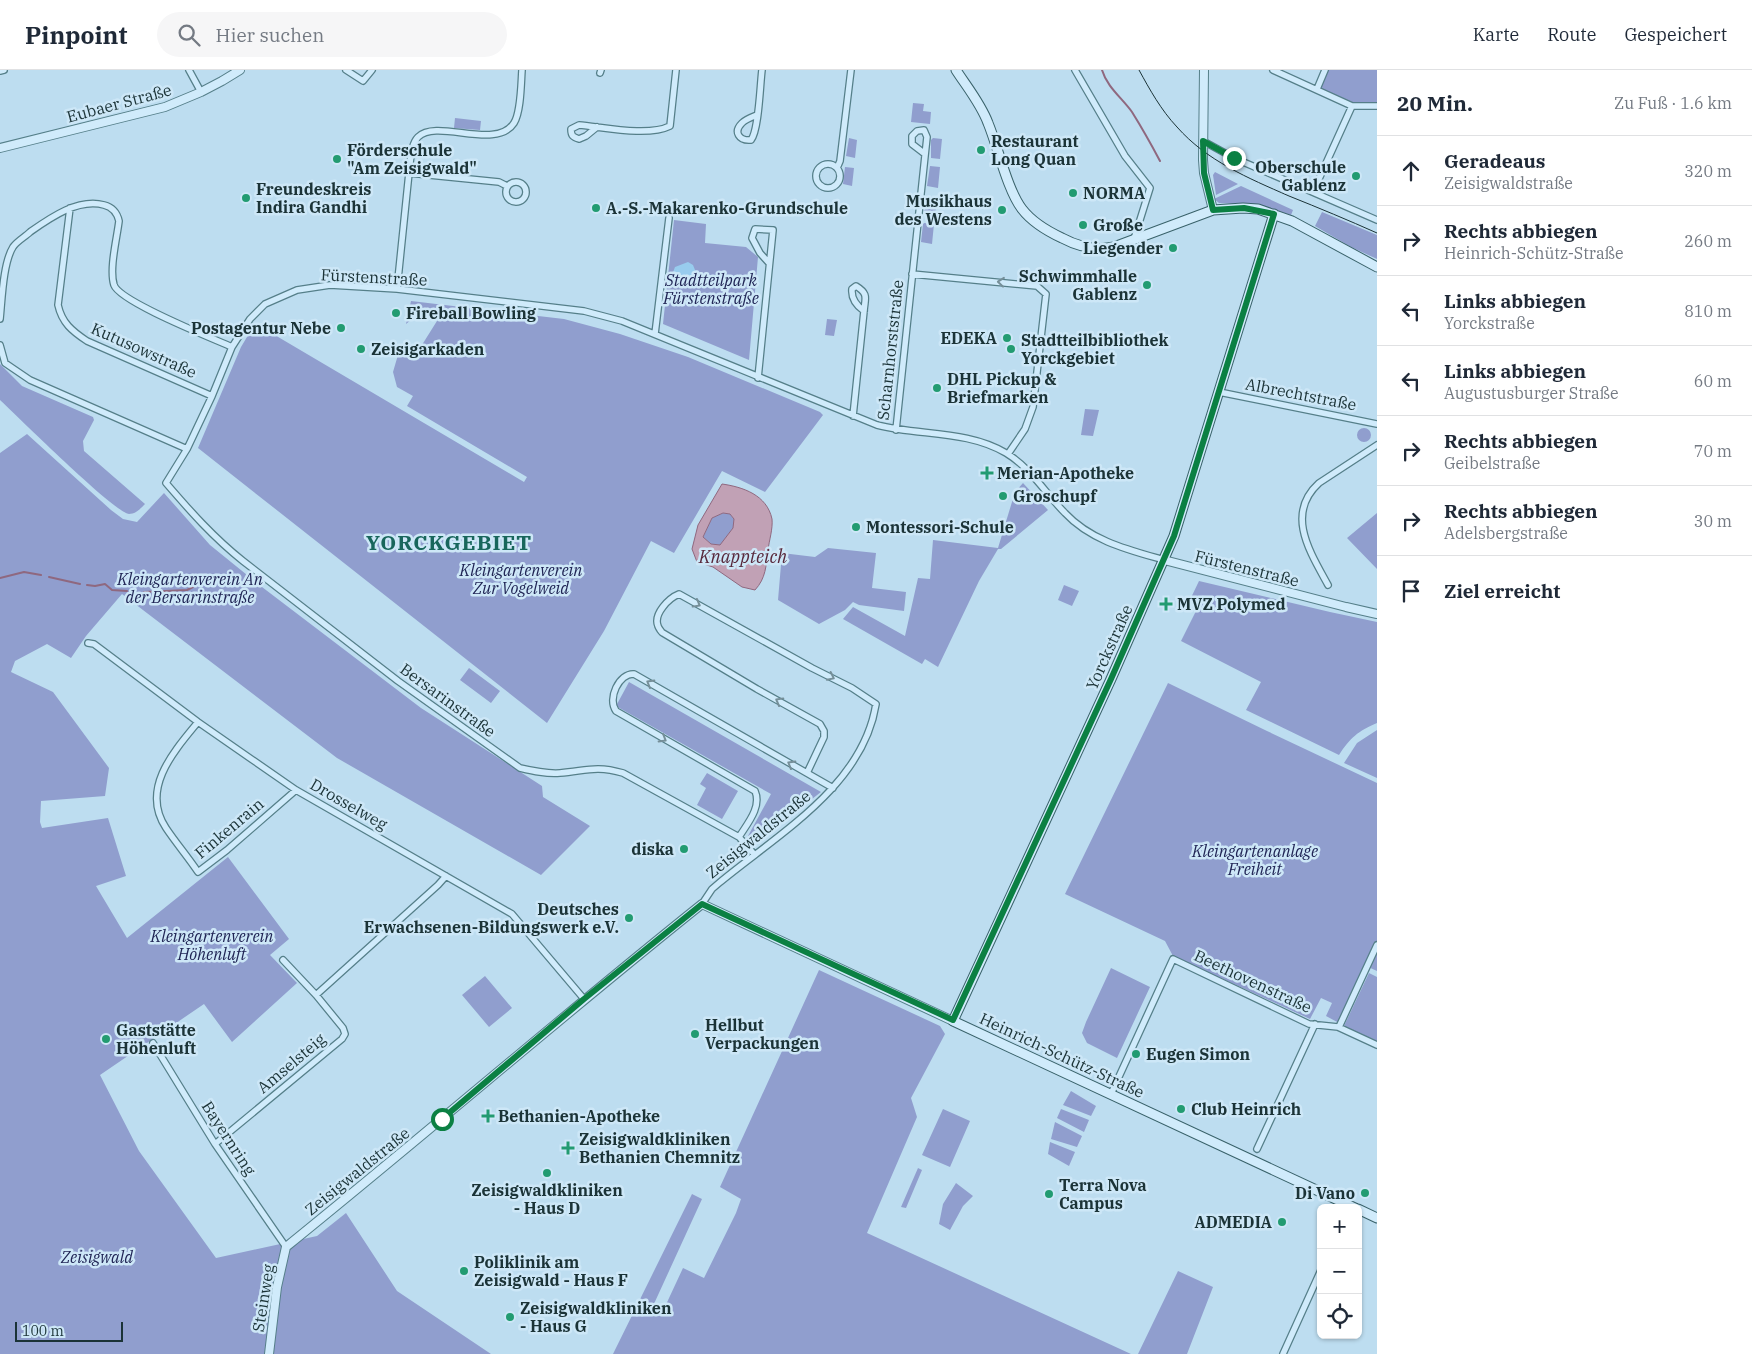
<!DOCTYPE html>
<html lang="de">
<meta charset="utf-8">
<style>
body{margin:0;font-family:"IBM Plex Serif",serif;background:#f6f6f7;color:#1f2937}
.controls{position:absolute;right:15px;bottom:15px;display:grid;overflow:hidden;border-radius:8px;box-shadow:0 1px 4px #0004}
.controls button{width:45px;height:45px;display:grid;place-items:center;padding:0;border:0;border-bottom:1px solid #e0e1e3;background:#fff;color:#1f2937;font:25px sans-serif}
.scale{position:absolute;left:15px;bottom:12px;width:108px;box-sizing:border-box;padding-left:5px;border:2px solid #1b3337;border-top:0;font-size:14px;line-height:18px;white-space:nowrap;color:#1b3337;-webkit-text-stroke:4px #cde7f7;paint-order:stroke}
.stop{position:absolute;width:15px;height:15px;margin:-11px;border:4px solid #0b8043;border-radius:50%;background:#fff}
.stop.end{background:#0b8043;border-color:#fff;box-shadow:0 1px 5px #0008}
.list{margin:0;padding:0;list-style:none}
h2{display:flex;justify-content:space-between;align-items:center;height:65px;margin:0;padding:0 20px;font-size:21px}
h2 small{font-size:16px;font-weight:400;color:#747a83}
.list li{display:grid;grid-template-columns:32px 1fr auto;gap:15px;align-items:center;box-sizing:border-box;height:70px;padding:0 20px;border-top:1px solid #e0e1e3}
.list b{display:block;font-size:19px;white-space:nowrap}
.list p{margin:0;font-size:16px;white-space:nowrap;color:#747a83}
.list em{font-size:16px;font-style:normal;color:#747a83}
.icon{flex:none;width:28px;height:28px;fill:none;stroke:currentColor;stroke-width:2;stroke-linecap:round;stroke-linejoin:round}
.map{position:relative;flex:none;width:1377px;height:1284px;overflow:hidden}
header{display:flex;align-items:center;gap:30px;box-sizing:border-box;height:70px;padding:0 25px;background:#fff;border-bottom:1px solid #e0e1e3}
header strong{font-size:24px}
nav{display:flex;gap:28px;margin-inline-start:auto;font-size:18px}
.search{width:350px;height:45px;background:#f6f6f7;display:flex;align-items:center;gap:12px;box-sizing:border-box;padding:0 18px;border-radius:28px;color:#747a83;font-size:19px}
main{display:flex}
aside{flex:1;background:#fff}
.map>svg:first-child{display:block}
.green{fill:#909ece}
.sand{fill:#98ccee}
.water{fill:#c1a1b5;stroke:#8f687f;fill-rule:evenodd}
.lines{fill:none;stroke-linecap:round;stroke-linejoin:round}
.stream{stroke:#8f687f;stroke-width:2}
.minor-casing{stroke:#557f89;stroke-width:8}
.tertiary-casing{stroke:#557f89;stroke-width:10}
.secondary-casing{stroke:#39626a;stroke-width:11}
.minor{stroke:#d0ebfb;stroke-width:5.5}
.tertiary{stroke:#d0ebfb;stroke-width:8}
.secondary{stroke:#d0ebfb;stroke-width:9}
.tram{stroke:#1b3337;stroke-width:1}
.oneway{stroke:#768f99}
.route{stroke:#0b8043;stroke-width:6}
.poi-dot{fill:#229b71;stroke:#cde7f7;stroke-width:2}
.labels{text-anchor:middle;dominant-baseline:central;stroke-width:5;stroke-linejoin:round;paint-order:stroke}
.street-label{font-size:16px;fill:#1b3337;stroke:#cde7f7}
.poi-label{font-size:16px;font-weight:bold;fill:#1b3337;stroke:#cde7f7;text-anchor:start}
.park-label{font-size:16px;font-style:italic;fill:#202555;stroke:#cde7f7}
.water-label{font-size:18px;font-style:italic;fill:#58293c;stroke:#cde7f7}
.district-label{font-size:21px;font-weight:bold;letter-spacing:1px;fill:#18665c;stroke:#cde7f7}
</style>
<header>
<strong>Pinpoint</strong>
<div class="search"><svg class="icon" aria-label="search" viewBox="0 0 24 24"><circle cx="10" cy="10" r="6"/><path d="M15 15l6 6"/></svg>Hier suchen</div>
<nav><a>Karte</a><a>Route</a><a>Gespeichert</a></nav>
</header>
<main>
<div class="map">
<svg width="1377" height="1284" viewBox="0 0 1377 1284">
<rect width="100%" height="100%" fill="#bdddf0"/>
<!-- green -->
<path class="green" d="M1325,0H1377V36H1352L1317,19Z
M913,33L924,34L923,41L931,42L930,54L911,52Z
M455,48L481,51L480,60L454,58Z
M849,68L857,70L855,88L846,86Z
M933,68L942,69L940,89L931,88V70Z
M930,96L940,97L938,118L927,116Z
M845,97L854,98L852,116L843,114Z
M1215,102L1238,114L1216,125L1213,105Z
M1241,116L1293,140L1291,145L1260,135L1219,133L1214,129Z
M927,126H937L935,146L924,144Z
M1322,142L1377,165V189L1351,177L1315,156Z
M674,150L706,154L705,173L746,177L758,187L749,290L663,254Z
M924,153L934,154L932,174L921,172L923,154Z
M411,231L564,249L620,264L688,287L820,342L823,345L765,422L722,401L674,483L651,471L604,561L547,653L198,378L241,277L250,262L256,257L268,261L524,412L527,407L407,336L413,326L397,317L393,302L400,278L415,286L442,243L428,241L417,245L406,254Z
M827,249L837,250L834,266L825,265Z
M0,294L22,316L93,347L94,350L83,371L84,381L145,434C141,438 136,444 129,444C115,443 17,346 0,330Z
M1085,339L1099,340L1093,366L1081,365Z
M1357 365a7 7 0 1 1 14 0a7 7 0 1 1-14 0Z
M27,364L111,440L123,449L137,452L164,423L210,475L262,517L421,638L542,716L543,727L590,756L541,805L337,688L122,524L86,566L71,588L47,574L15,591L11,602L53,622L109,698L105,726L41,731L40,752L42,758L108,748L126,806L96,816L127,868L228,787L289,869L270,885L297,913L232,972L204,934L100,1005L139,1081L216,1188L317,1166L346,1143L397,1221L491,1284H0V383Z
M1023,413L1048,440L1001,479H998L979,511L938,597L925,589L922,594L843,549L853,537L905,566L918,508L930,509L933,470L998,478L1015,422Z
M723,443L730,444L735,450L733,458L720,476L711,474L703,467L712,448Z
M1377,443V499L1347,468Z
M828,478L876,483L872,518L906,522L904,541L859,535L853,532L845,540L819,554L778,530L782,483L815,487Z
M1199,511L1330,542L1377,552V653C1358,661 1350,668 1339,685L1246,640L1261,612L1181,571L1197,539L1187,536Z
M1064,515L1079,521L1072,536L1058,530Z
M469,598L500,621L491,633L460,610Z
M629,612L821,722L759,770L748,766L771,724L616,636Z
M1168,613L1267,661L1377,713V901L1366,896L1339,953L1326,946L1332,933L1321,928L1310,949L1173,886L1165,871L1065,824Z
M1377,660V708L1344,693L1357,673Z
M707,703L738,721L722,749L697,735L706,718L700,714Z
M1111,898L1150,917L1117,988L1087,973L1082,963L1086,952Z
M819,900L940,956L945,964L911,1028L917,1047L867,1163L1131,1284H613L692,1124L702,1129L653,1236L663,1241L683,1198L704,1208L736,1143L741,1129L720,1117Z
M1369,903L1377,907V971L1344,956Z
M485,906L512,938L489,957L462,925Z
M1071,1021L1096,1036L1091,1046L1063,1035Z
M943,1039L970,1051L950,1097L922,1085Z
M1061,1039L1089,1050L1084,1062L1057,1048Z
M1055,1052L1082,1066L1077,1077L1051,1069Z
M1050,1072L1075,1082L1069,1096L1048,1084Z
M918,1098L922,1100L906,1138L901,1137Z
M956,1113L973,1126L963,1136L950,1160L939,1154L943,1134Z
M1178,1201L1213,1217L1187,1284H1138Z"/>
<!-- sand -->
<path class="sand" d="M688,192L693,195L695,200L700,205L699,213L696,216L691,217L686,214L682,217L673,211L676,207L672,205L675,197Z"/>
<!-- water -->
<path class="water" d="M722,414C743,417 767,425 772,449C773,459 769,471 768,480C766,496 766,508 755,520L742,517L713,497L697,492L692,479L698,455ZM723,443L730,444L734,449L733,458L720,475L711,474L703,467L712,448Z"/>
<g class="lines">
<!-- stream -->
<path class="stream" d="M1102,0C1107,17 1122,28 1132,42C1142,58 1151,74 1160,91
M49,507L80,514
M0,508L24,502L41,505
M87,515L95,516L105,514L112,520L127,521
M144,522L187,520L193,517"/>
<!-- minor casing -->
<g class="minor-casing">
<path id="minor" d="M189,0L201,22
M346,0L363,11L372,0
M1075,0L1125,86L1150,118L1134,169
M1273,0L1352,36H1377
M0,1L4,0
M600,3L601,0
M1317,19L1325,0
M757,45C752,47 746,49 742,53C733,62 739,71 751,70C759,60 760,15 762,0
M597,57L586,66L579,69C573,67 571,66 571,59L579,55C603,57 648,67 670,56L676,0
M1203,71L1234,88L1377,150
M816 106a12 12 0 1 1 24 0a12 12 0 1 1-24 0Z
M837,98L840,91L851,0
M409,103L499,112L507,116
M506 122a10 10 0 1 1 20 0a10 10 0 1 1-20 0Z
M1313,122L1352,36
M70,138L58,235C62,253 72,261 87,271L212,326
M912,204L1037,216L1046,224L1033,337L1025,359L1008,384
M397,219L410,93C411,85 412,73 418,67C437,48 496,81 514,53C521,42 521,14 522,0
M0,249C2,230 3,193 13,177C17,171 25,167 30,162C50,148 78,128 104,135C112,137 117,142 119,151C117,168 109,199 114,215C120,232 212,268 232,277
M655,264L669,148
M0,275L5,293L30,310L187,379
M758,308L773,160L755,159L752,168L760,183L769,193
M1219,322L1377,354
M853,346L864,241C865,228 869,224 856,216L852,219C851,229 857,236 864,241
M896,360L927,67L924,60L917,61L912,66V74L925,84
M1328,515C1310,482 1285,444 1319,413L1377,375
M88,573L94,574L198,652L296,720L512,844L584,929
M198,652C174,681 140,719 166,758C176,773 188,787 198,802L227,780L296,720
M739,767C747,754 762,737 755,721L616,641C607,629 619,603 634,604L833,718
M754,784L739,767L623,703C595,695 586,701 560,703C546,704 533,701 520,698L398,611L243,491C213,467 191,442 166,413L187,379L212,326L232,277L250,249L265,234L297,220L330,215L397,219L584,241L622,251L877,355C920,366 967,360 1006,383C1031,398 1046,424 1065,443C1091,471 1129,480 1164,490
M702,834L712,819L719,813C778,764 863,716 876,634L852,618L812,598L679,524C669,528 653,544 658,556C658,557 662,563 663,563L757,619L820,654L824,661V667L807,703
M283,890L316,925
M1339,957L1377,875
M153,973L215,1074L286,1177
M1111,1024L1173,889L1309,954L1338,957L1377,975
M215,1074L342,969L345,964L343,958L316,925L438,815L446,806
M1257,1079L1315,954
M1283,1284L1321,1200"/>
</g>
<!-- tertiary casing -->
<g class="tertiary-casing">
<path id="tertiary" d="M1204,0L1203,90L1204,103L1213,140
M0,78L165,37L201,22L222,11L240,0
M1164,490L1346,537L1377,544
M269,1284L277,1217L286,1177C426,1064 562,946 702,834L953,951"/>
</g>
<!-- secondary casing -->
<g class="secondary-casing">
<path id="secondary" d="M956,0C967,17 981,34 988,53C998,77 1007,119 1022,139C1032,152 1047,161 1062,168C1079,177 1095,181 1114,177L1213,140L1243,138L1258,139L1292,151L1377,197
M1274,144L1174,466L1111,609L953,951L1355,1138
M1358,1139L1377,1148"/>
</g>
<!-- minor -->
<use href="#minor" class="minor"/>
<!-- tertiary -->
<use href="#tertiary" class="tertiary"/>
<!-- secondary -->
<use href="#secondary" class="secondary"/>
<!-- tram -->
<path class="tram" d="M1139,0C1150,20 1161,40 1177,57C1207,91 1248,108 1289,126C1319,138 1348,150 1377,163"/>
</g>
<!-- one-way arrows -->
<defs><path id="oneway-chevron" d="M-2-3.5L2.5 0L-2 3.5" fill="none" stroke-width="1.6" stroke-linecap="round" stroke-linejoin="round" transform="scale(1.25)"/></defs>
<g class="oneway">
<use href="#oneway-chevron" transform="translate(1001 212) rotate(-174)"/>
<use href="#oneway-chevron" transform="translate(697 534) rotate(29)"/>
<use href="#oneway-chevron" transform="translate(831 607) rotate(26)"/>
<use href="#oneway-chevron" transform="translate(650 613) rotate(-150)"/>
<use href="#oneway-chevron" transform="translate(779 631) rotate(-151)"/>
<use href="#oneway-chevron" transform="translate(663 669) rotate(31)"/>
<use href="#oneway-chevron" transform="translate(791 694) rotate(-150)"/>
</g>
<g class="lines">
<!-- route -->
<path class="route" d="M442,1049L584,929L702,834L953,950L1111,609L1174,466L1274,144L1244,138L1213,140L1204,103L1203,71L1234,88"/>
</g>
<!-- markers -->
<g class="poi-dot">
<circle cx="981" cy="80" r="5"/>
<circle cx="337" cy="89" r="5"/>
<circle cx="1356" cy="106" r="5"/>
<circle cx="1073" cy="123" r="5"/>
<circle cx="246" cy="128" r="5"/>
<circle cx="596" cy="138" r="5"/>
<circle cx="1002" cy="140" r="5"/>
<circle cx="1083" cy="155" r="5"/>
<circle cx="1173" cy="178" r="5"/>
<circle cx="1147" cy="215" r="5"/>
<circle cx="396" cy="243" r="5"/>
<circle cx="341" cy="258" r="5"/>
<circle cx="1007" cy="268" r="5"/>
<circle cx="361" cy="279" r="5"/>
<circle cx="1011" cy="279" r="5"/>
<circle cx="937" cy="318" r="5"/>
<path d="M984.5 395.5h5v5h5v5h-5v5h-5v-5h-5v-5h5z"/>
<circle cx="1003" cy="426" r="5"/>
<circle cx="856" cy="457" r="5"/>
<path d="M1163.5 526.5h5v5h5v5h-5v5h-5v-5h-5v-5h5z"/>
<circle cx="684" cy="779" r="5"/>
<circle cx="629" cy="848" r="5"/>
<circle cx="695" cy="964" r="5"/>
<circle cx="106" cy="969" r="5"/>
<circle cx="1136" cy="984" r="5"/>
<circle cx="1181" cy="1039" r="5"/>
<path d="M485.5 1038.5h5v5h5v5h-5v5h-5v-5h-5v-5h5z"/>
<path d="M565.5 1070.5h5v5h5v5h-5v5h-5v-5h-5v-5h5z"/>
<circle cx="547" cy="1103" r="5"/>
<circle cx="1365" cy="1123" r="5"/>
<circle cx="1049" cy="1124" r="5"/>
<circle cx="1282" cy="1152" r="5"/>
<circle cx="464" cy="1201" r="5"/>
<circle cx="510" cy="1247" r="5"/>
</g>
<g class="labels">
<!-- street labels -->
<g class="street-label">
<text transform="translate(119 33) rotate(-15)">Eubaer Straße</text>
<text transform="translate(374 207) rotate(3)">Fürstenstraße</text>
<text transform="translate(144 280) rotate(24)">Kutusowstraße</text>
<text transform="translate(890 280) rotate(-84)">Scharnhorststraße</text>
<text transform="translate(1301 324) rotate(11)">Albrechtstraße</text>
<text transform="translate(1247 498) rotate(14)">Fürstenstraße</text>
<text transform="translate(1109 577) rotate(-66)">Yorckstraße</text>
<text transform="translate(448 630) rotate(36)">Bersarinstraße</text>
<text transform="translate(349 734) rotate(30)">Drosselweg</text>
<text transform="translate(229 758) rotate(-40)">Finkenrain</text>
<text transform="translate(758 764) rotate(-39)">Zeisigwaldstraße</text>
<text transform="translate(1253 911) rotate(25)">Beethovenstraße</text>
<text transform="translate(1062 985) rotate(25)">Heinrich-Schütz-Straße</text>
<text transform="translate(291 993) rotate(-40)">Amselsteig</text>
<text transform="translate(229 1068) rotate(57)">Bayernring</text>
<text transform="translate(357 1101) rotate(-39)">Zeisigwaldstraße</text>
<text transform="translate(263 1228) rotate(-81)">Steinweg</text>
</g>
<!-- poi labels -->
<g class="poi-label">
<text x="991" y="71">Restaurant<tspan x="991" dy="18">Long Quan</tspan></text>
<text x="347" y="80">Förderschule<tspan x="347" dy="18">"Am Zeisigwald"</tspan></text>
<text x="1346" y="97" text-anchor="end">Oberschule<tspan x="1346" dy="18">Gablenz</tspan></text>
<text x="256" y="119">Freundeskreis<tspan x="256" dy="18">Indira Gandhi</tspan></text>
<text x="1083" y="123">NORMA</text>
<text x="992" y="131" text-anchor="end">Musikhaus<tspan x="992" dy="18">des Westens</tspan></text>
<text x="606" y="138">A.-S.-Makarenko-Grundschule</text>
<text x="1093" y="155">Große</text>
<text x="1163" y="178" text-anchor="end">Liegender</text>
<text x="1137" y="206" text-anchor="end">Schwimmhalle<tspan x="1137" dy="18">Gablenz</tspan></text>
<text x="406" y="243">Fireball Bowling</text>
<text x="331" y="258" text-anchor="end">Postagentur Nebe</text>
<text x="997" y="268" text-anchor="end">EDEKA</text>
<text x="1021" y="270">Stadtteilbibliothek<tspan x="1021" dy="18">Yorckgebiet</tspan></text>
<text x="371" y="279">Zeisigarkaden</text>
<text x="947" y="309">DHL Pickup &amp;<tspan x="947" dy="18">Briefmarken</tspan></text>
<text x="997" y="403">Merian-Apotheke</text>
<text x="1013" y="426">Groschupf</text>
<text x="866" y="457">Montessori-Schule</text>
<text x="1177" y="534">MVZ Polymed</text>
<text x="674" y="779" text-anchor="end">diska</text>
<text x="619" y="839" text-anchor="end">Deutsches<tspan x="619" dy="18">Erwachsenen-Bildungswerk e.V.</tspan></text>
<text x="705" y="955">Hellbut<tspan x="705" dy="18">Verpackungen</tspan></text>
<text x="116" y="960">Gaststätte<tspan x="116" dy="18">Höhenluft</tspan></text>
<text x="1146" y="984">Eugen Simon</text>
<text x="1191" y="1039">Club Heinrich</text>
<text x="498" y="1046">Bethanien-Apotheke</text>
<text x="579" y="1069">Zeisigwaldkliniken<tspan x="579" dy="18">Bethanien Chemnitz</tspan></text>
<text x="1059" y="1115">Terra Nova<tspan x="1059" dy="18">Campus</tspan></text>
<text x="547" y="1120" text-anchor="middle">Zeisigwaldkliniken<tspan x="547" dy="18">- Haus D</tspan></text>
<text x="1355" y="1123" text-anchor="end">Di Vano</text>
<text x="1272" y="1152" text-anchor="end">ADMEDIA</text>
<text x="474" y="1192">Poliklinik am<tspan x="474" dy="18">Zeisigwald - Haus F</tspan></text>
<text x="520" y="1238">Zeisigwaldkliniken<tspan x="520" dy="18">- Haus G</tspan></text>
</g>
<!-- park labels -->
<g class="park-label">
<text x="711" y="210">Stadtteilpark<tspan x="711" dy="18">Fürstenstraße</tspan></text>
<text x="521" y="500">Kleingartenverein<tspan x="521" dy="18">Zur Vogelweid</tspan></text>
<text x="190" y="509">Kleingartenverein An<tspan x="190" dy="18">der Bersarinstraße</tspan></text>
<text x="1255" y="781">Kleingartenanlage<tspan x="1255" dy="18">Freiheit</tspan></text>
<text x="212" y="866">Kleingartenverein<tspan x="212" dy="18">Höhenluft</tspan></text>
<text x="97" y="1187">Zeisigwald</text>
</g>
<!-- water labels -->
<g class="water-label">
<text x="743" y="486">Knappteich</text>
</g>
<!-- district labels -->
<g class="district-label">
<text x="449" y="472">YORCKGEBIET</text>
</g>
</g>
</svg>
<div class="controls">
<button>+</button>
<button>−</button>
<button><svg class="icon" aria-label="locate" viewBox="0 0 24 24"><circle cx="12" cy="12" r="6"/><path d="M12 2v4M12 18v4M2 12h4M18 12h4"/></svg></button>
</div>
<div class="scale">100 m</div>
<div class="stop" style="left:442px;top:1049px"></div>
<div class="stop end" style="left:1234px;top:88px"></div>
</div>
<aside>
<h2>20 Min.<small>Zu Fuß · 1.6 km</small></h2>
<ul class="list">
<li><svg class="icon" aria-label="ahead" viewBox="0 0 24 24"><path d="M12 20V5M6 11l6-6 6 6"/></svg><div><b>Geradeaus</b><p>Zeisigwaldstraße</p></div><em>320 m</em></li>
<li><svg class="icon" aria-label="right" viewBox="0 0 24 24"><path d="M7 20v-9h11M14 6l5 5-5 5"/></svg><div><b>Rechts abbiegen</b><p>Heinrich-Schütz-Straße</p></div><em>260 m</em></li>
<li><svg class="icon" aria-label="left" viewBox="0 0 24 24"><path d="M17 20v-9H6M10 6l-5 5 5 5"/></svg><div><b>Links abbiegen</b><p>Yorckstraße</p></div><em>810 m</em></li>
<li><svg class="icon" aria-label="left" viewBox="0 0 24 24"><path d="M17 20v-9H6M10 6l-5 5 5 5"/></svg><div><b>Links abbiegen</b><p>Augustusburger Straße</p></div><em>60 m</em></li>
<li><svg class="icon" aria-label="right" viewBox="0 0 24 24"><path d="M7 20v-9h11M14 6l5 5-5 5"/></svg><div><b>Rechts abbiegen</b><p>Geibelstraße</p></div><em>70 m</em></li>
<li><svg class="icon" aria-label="right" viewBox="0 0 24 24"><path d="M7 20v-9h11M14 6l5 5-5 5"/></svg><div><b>Rechts abbiegen</b><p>Adelsbergstraße</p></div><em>30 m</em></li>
<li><svg class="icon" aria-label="arrive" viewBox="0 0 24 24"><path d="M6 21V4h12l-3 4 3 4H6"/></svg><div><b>Ziel erreicht</b></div></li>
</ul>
</aside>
</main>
